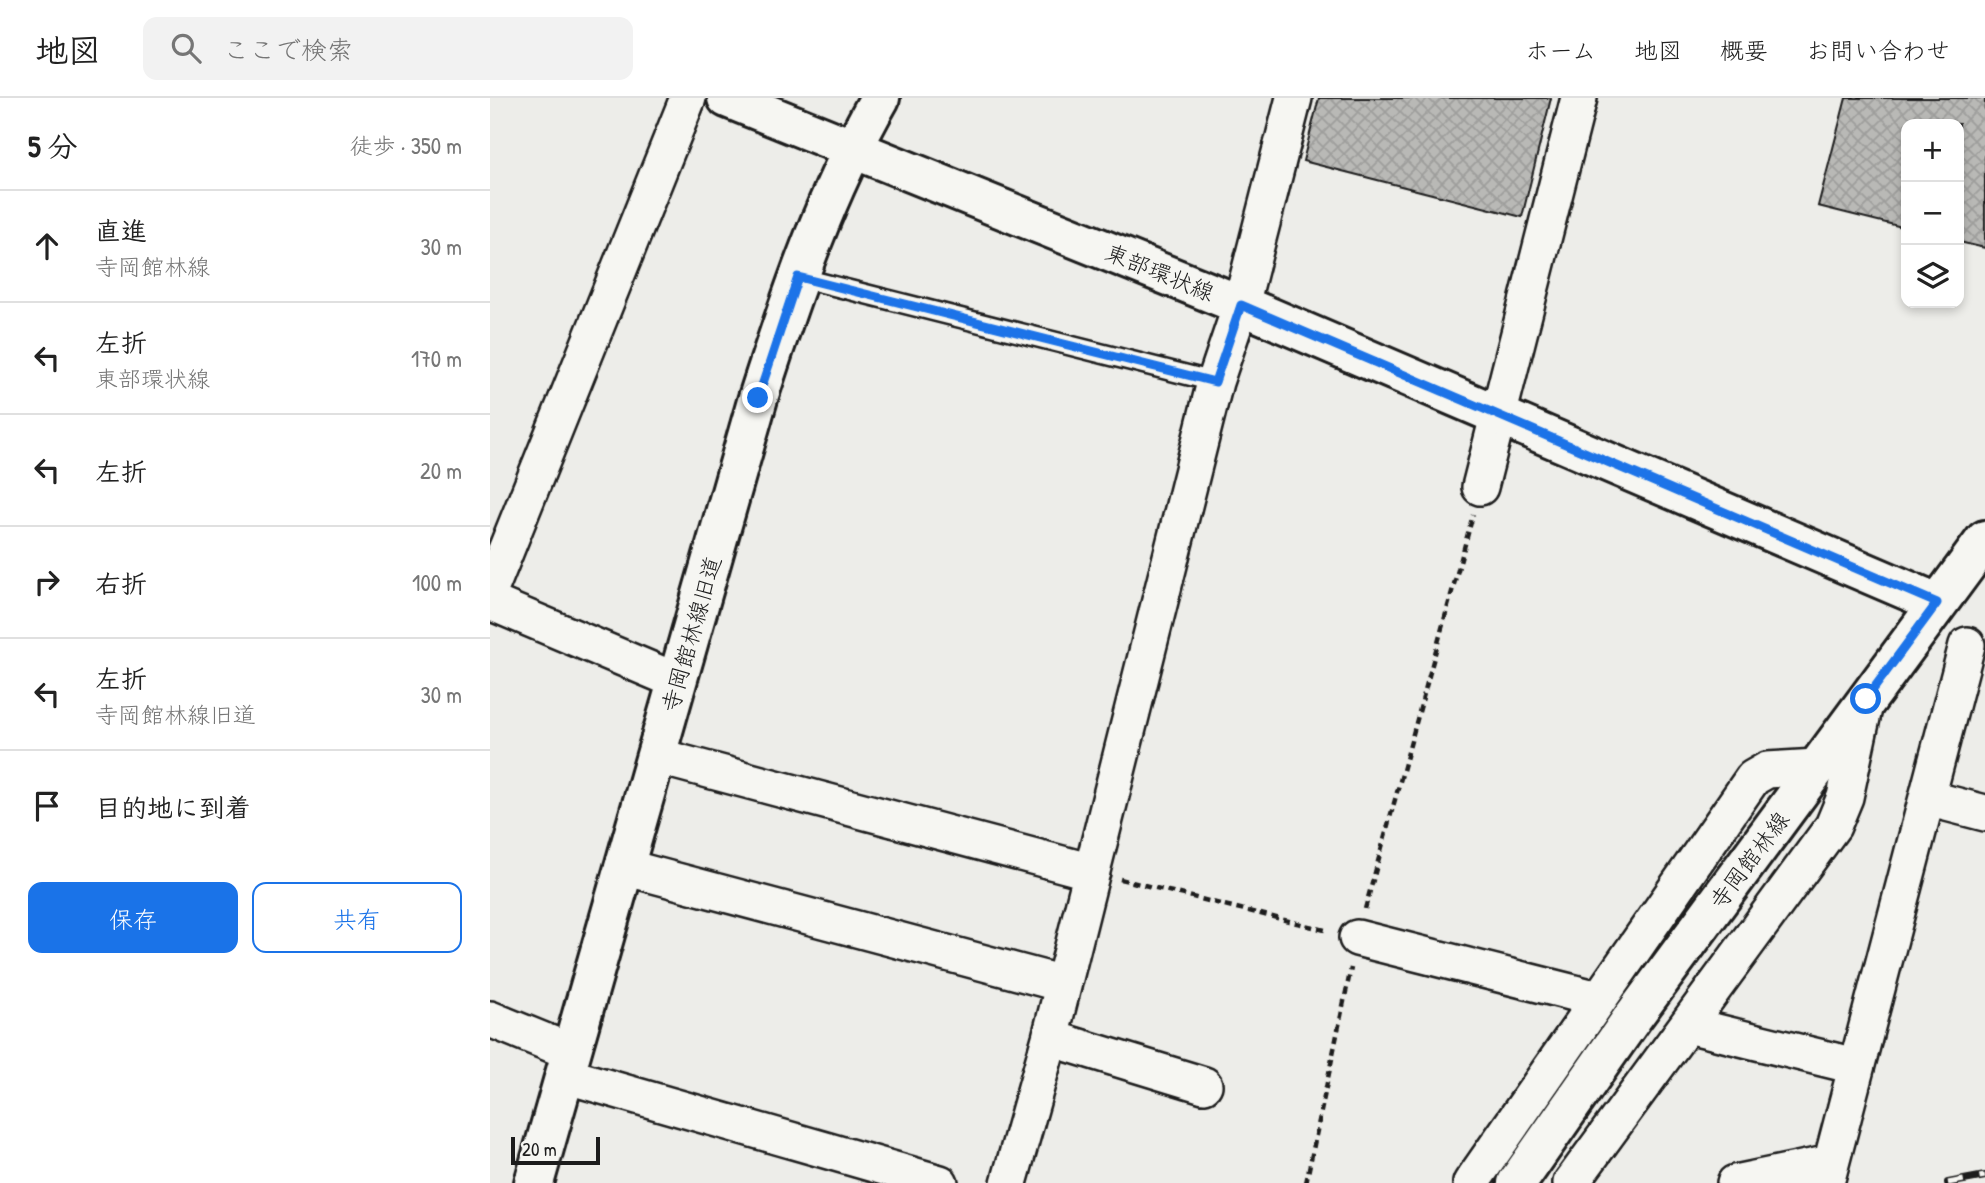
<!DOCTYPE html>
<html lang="ja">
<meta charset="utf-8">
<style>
body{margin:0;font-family:"Patrick Hand","Klee One",sans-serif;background:#f2f2f2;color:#222}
.controls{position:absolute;right:21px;top:21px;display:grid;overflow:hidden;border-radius:14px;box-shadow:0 4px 10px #0003}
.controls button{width:63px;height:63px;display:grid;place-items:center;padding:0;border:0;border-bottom:2px solid #e0e0e0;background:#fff;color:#222;font:35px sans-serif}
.scale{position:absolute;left:21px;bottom:18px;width:89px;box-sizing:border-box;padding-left:7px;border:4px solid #1c1c1c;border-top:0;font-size:19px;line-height:24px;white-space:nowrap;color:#1c1c1c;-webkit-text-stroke:5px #f6f6f2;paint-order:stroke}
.stop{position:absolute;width:21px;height:21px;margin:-16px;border:5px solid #1a73e8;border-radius:50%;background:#fff}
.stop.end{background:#1a73e8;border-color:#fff;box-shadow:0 2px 7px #0008}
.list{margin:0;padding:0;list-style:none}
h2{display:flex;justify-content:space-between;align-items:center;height:91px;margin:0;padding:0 28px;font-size:30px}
h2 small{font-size:23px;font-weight:400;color:#767676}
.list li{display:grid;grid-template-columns:46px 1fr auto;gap:21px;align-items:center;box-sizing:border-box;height:112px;padding:0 28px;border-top:2px solid #e0e0e0}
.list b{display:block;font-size:26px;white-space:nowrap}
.list p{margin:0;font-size:23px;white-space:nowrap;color:#767676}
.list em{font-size:23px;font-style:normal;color:#767676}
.actions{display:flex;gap:14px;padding:21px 28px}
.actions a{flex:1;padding:16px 0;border:2px solid #1a73e8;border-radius:14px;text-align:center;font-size:24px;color:#1a73e8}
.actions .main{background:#1a73e8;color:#fff}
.icon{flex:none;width:38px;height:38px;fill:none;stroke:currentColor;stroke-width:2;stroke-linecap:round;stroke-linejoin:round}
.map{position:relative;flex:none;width:1495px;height:1085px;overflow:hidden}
header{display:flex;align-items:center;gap:42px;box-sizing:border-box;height:98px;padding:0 35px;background:#fff;border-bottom:2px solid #e0e0e0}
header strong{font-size:33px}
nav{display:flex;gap:38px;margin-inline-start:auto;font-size:24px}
.search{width:490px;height:63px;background:#f2f2f2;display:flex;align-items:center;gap:18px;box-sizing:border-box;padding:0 24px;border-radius:14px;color:#767676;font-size:26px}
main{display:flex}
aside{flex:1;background:#fff}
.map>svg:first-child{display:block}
.building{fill:url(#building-cross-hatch);stroke:#1c1c1c;stroke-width:2}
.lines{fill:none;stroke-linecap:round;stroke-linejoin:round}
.lane-casing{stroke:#1c1c1c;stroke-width:23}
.street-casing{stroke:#1c1c1c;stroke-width:40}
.secondary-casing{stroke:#1c1c1c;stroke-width:44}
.path{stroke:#1c1c1c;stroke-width:4.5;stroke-dasharray:7 5;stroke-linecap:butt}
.lane{stroke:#f6f6f2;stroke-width:18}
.street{stroke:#f6f6f2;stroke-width:35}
.secondary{stroke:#f6f6f2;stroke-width:38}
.rail-casing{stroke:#1c1c1c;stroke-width:8}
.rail{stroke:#f6f6f2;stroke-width:5;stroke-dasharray:16;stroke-linecap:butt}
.route{stroke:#1a73e8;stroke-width:9}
.labels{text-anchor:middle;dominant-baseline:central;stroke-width:7;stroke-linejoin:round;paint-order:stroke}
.street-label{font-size:23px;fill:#1c1c1c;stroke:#f6f6f2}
</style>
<header>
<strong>地図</strong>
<div class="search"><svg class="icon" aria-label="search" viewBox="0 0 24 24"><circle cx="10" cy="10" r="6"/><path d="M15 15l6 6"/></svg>ここで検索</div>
<nav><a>ホーム</a><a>地図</a><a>概要</a><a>お問い合わせ</a></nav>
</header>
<main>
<aside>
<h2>5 分<small>徒歩 · 350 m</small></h2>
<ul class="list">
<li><svg class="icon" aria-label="ahead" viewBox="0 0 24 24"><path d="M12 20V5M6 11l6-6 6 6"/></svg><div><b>直進</b><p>寺岡館林線</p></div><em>30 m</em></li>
<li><svg class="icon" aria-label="left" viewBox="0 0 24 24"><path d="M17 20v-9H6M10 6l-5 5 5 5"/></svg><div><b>左折</b><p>東部環状線</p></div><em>170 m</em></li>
<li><svg class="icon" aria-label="left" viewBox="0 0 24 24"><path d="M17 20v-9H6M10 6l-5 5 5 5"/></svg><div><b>左折</b></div><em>20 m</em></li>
<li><svg class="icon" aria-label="right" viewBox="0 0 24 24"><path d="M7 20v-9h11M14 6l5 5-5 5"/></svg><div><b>右折</b></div><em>100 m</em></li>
<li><svg class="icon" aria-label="left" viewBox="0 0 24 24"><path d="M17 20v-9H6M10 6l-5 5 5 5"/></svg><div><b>左折</b><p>寺岡館林線旧道</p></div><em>30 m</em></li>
<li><svg class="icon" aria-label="arrive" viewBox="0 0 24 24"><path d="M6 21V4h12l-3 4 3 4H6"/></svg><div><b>目的地に到着</b></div></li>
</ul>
<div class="actions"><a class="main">保存</a><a>共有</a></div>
</aside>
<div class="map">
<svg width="1495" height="1085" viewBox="0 0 1495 1085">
<defs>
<pattern id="building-cross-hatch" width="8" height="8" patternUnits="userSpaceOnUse" patternTransform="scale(1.75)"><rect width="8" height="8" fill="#b9b9b6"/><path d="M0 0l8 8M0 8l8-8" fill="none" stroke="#9e9e9c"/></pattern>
</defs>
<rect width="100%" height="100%" fill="#edede9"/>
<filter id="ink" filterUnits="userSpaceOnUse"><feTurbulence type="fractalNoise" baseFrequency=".0143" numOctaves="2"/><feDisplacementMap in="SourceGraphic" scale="14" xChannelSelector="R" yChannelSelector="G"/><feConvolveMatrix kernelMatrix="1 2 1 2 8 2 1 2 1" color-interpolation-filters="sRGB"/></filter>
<g filter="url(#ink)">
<!-- building -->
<path class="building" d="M829,0H1061L1032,119L813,63Z
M1356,0H1495V150L1469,144V26H1416V130L1328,108Z"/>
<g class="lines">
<!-- lane casing -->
<g class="lane-casing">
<path id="lane" d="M308,179L725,284"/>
</g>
<!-- street casing -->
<g class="street-casing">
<path id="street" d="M990,389L1089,0
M0,492L198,0
M0,504L187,583
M166,658L602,774
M1437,700L1495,715
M134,769L573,886
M867,840L1108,901
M0,921L81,954
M1198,927L1365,968
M560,940L714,987
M74,977L450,1085
M519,1085L560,940L725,284L751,207L804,0
M981,1085L1263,680L1277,672L1327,669
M1081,1085L1343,728L1355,699L1376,601
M1245,1085L1341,1065
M1336,1085L1477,547"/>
</g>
<!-- secondary casing -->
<g class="secondary-casing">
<path id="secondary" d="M237,0L751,207L1447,505
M44,1085L268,300C301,197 336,94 390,0
M1027,1085L1143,919L1495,442"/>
</g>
<!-- path -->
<path class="path" d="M630,781L839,833
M875,811L983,417
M816,1085L861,870"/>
<!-- lane -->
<use href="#lane" class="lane"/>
<!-- street -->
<use href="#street" class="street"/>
<!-- secondary -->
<use href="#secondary" class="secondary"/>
<!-- rail casing -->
<g class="rail-casing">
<path id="rail" d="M1458,1085L1495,1078"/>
</g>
<!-- rail -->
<use href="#rail" class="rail"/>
</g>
</g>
<g class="lines" filter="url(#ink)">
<!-- route -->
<path class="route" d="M268,300L308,179L725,284L751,207L1447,505L1376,601"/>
</g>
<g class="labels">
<!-- street labels -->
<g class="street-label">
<text transform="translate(670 174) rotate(22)">東部環状線</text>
<text transform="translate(201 536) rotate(-74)">寺岡館林線旧道</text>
<text transform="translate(1259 762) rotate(-53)">寺岡館林線</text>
</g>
</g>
</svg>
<div class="controls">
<button>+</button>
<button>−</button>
<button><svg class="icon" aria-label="layers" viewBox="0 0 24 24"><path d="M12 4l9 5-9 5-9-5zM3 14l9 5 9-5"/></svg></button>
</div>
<div class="scale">20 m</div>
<div class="stop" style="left:1376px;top:601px"></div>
<div class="stop end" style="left:268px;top:300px"></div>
</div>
</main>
